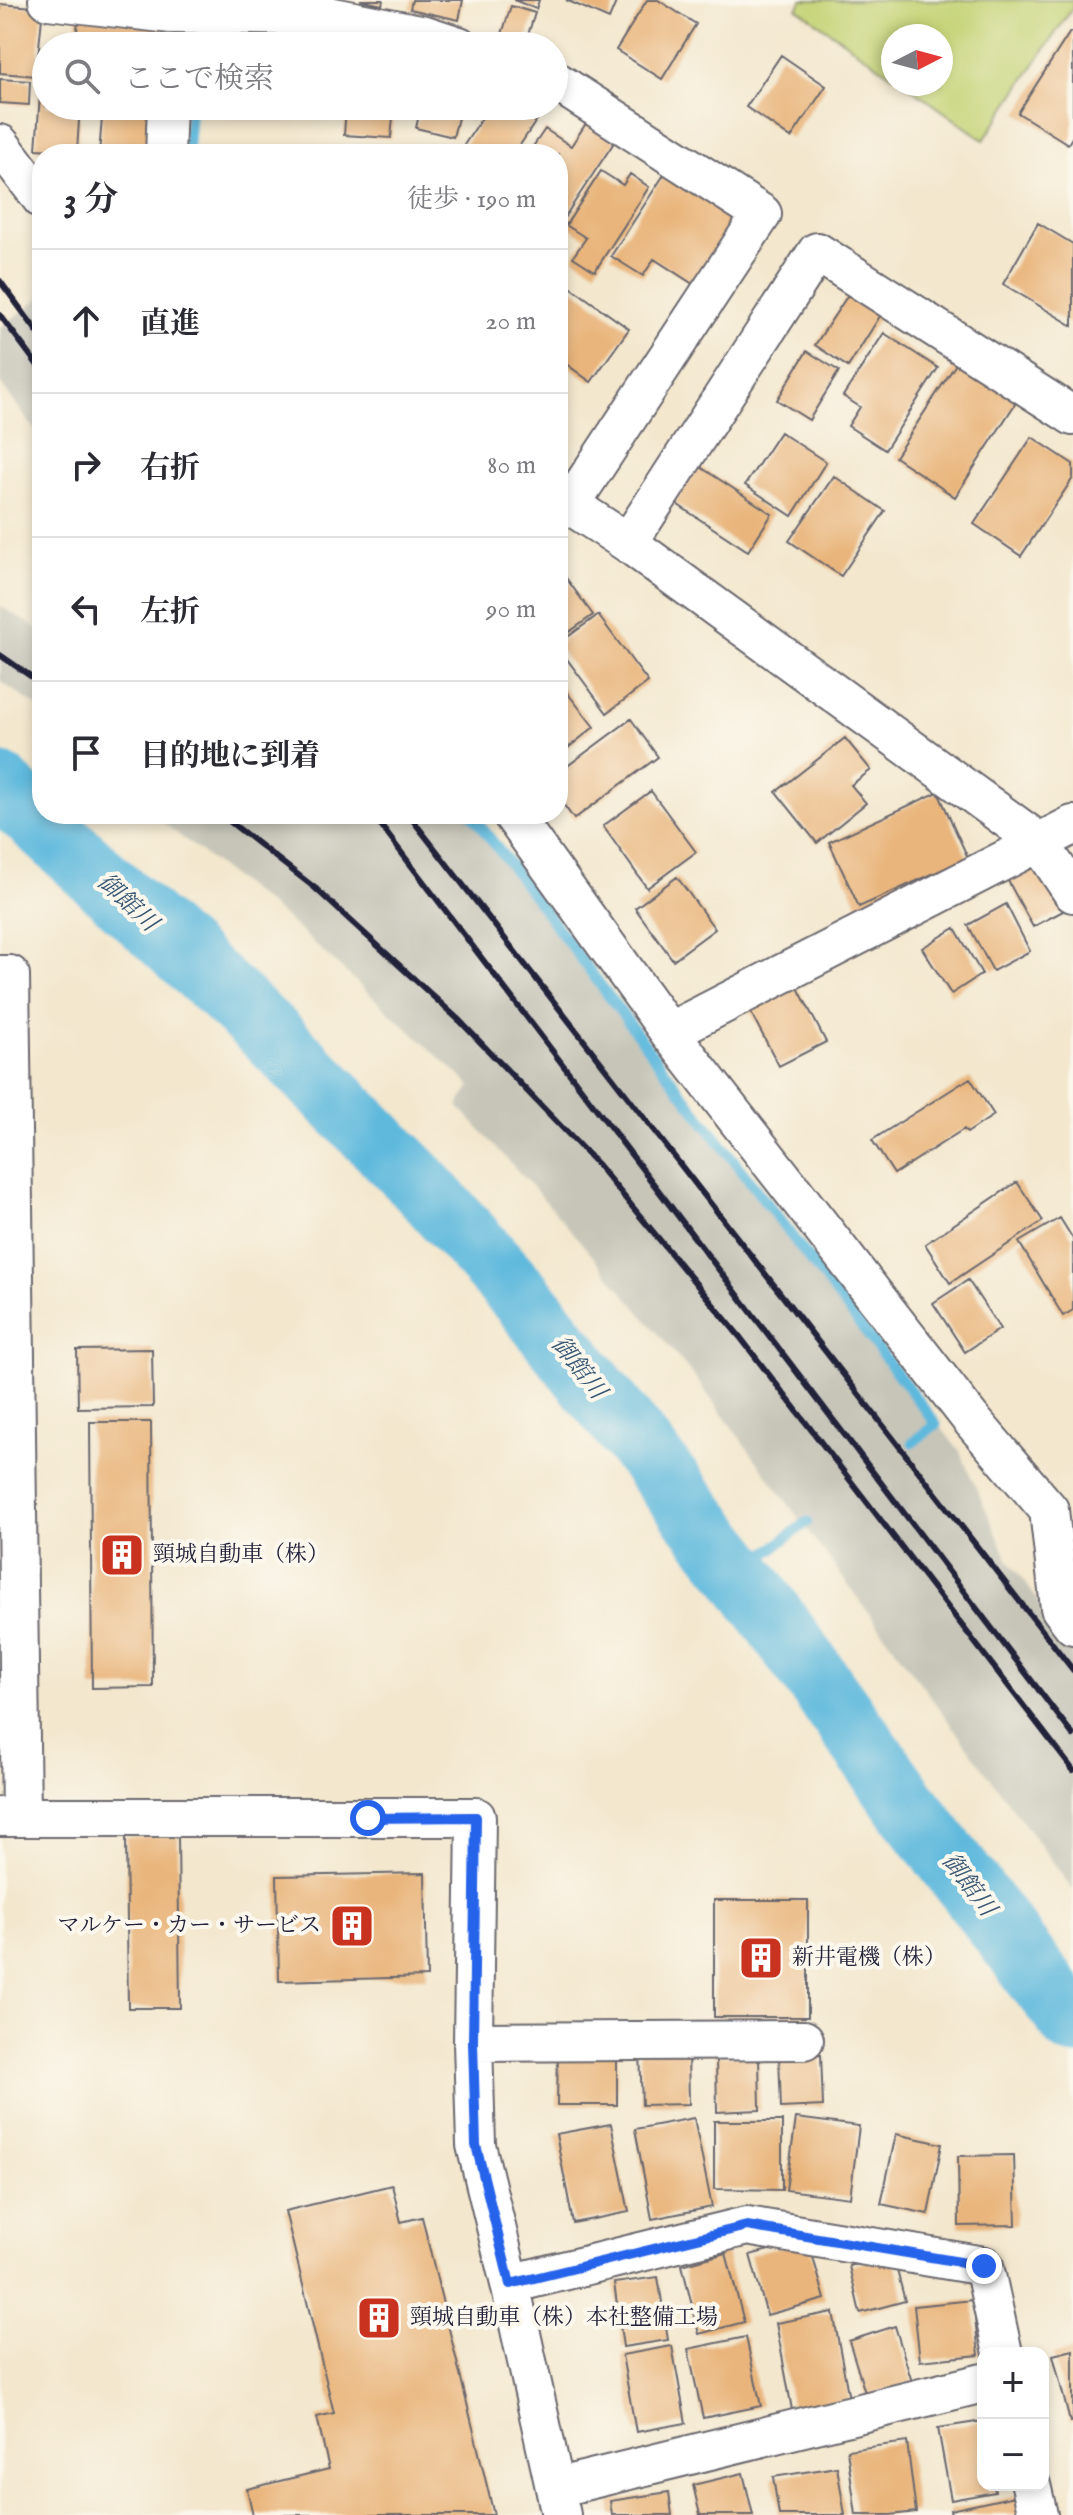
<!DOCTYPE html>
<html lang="ja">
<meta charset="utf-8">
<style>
body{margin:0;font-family:"IM FELL English","Noto Serif JP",serif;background:#f2f2f3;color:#2b2b33}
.controls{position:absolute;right:24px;bottom:24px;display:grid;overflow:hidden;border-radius:16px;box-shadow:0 4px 12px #0003}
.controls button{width:72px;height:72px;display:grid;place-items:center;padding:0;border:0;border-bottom:2px solid #e1e1e2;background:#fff;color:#2b2b33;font:40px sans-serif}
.compass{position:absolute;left:881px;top:24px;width:72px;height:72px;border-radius:50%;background:#fff;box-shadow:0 4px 12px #0003;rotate:84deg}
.stop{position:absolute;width:24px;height:24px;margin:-18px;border:6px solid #2563eb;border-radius:50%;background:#fff}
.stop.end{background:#2563eb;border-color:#fff;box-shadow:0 2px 8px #0008}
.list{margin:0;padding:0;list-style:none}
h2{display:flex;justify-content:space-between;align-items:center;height:104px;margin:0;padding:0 32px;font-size:34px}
h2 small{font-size:26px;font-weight:400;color:#7c7c81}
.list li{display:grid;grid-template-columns:52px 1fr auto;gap:24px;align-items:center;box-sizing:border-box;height:144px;padding:0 32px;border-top:2px solid #e1e1e2}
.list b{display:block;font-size:30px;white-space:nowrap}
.list em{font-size:26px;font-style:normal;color:#7c7c81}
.icon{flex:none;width:44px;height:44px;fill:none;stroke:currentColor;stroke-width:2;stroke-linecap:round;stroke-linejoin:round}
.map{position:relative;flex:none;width:1073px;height:2515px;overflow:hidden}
.search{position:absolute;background:#fff;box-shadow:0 4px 12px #0003;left:32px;top:32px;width:536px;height:88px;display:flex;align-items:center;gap:20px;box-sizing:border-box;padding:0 28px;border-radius:44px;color:#7c7c81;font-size:30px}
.panel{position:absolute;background:#fff;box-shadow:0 4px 12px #0003;left:32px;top:144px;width:536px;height:680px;border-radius:32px}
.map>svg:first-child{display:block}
.industrial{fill:#c6c5b8}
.green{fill:#c4d375;stroke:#737a58;stroke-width:2}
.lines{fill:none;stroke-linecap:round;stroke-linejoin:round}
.stream{stroke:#5fb9dd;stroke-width:11}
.river{stroke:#5fb9dd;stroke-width:66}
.building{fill:#e9b57b}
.minor-casing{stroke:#6b676e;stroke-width:42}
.minor{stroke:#fff;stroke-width:38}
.rail{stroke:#22223b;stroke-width:6}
.route{stroke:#2563eb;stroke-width:10}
.labels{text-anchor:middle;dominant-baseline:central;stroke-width:8;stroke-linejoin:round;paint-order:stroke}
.poi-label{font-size:22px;fill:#22223b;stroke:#fbf7ec;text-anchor:start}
.water-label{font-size:24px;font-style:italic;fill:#375774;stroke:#fbf7ec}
</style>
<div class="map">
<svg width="1073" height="2515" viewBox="0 0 1073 2515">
<rect width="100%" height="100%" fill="#fbf7ec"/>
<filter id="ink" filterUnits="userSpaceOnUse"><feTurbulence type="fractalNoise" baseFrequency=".0125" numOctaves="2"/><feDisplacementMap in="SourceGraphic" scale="16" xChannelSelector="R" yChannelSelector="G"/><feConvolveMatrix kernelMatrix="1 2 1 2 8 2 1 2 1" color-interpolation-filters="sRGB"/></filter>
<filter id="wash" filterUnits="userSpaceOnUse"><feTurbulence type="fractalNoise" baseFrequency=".006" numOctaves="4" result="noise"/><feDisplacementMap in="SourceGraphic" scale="32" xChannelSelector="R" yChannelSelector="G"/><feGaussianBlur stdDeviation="1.8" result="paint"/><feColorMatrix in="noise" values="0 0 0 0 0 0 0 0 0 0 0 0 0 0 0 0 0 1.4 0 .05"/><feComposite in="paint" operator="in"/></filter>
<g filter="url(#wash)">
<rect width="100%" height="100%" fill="#f3e7cd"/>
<!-- industrial -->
<path class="industrial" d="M42,296V439L0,383V328Z
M0,606L42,631V710L0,681Z
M152,814H471L960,1452L1009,1561L1073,1648V1890L694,1376L551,1207L458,1106L471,1086L288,920Z"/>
<!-- green -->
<path class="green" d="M802,0H1073V7L984,140L905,84H941V36H893V76L797,8Z"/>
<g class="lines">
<!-- stream -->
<path class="stream" d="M196,46L198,21
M187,154L191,106
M472,814L662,1067L936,1424L913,1442
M741,1573L807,1522"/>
<!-- river -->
<path class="river" d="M0,786L271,1035L420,1184L526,1302L741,1573L904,1801L1073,2023"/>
</g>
<g id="blocks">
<!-- building -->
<path class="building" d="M360,0H383L382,5Z
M412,0H463L459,20L410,9Z
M514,0H539L536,9Z
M566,0H617L609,19Z
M647,0H658L696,24L662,79L616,50Z
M0,4L43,8L36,76L0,73Z
M511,6L535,13L525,44L501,37Z
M78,17L164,25L162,46H76Z
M1070,32L1073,33V136L1068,144L1018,113Z
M275,35L321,39L320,46H275Z
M781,55L826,86L791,138L746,107Z
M0,79L30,81L29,105L0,103Z
M41,81L46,82V106H80L77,151L36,149Z
M103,106H155L152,154H99Z
M346,106H394L391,138L344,135Z
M421,106H477L474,118L459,114L453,137L416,128Z
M490,106H520L538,118L514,154H458Z
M587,122L615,141L558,227V154H528L545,129L571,146Z
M667,170L738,215L693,284L654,259L643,276L611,256Z
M601,171L623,185L630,174L649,187L595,271L573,257L586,238L566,225Z
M1038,223L1073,244V326L1003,284Z
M558,278L629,329L591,382L558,358Z
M850,292L882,313L848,367L815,345Z
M884,333L938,368L885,450L848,426L860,407L843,396Z
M807,351L839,371L809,420L777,400Z
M958,361L1017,401L955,497L895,457Z
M780,432L826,462L792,516L745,485Z
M1032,437L1073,464V478L1021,556L974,524Z
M699,466L772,514L748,551L675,503Z
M834,476L885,511L841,576L789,541Z
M558,567L593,615L558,640Z
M598,615L648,682L607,713L558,647V644Z
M558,681L594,727L558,756Z
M631,719L658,757L574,819L558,797V773Z
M845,738L871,770L851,785L866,803L817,843L776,792Z
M651,791L696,852L647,888L603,826Z
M938,792L968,858L859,907L829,842Z
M1038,862L1065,910L1033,927L1007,879Z
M677,877L715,929L673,960L635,908Z
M1006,904L1030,951L993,971L968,925Z
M955,928L982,974L951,994L922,948Z
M795,982L826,1042L779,1066L748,1007Z
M970,1078L994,1115L967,1133L964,1129L894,1174L872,1140Z
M1017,1182L1043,1221L950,1283L925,1244Z
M1060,1218L1073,1239V1310L1063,1316L1019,1242Z
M968,1280L1000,1329L965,1352L933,1303Z
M152,1349L153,1407L78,1408L77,1350Z
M90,1422H151L153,1687L92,1688Z
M178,1836L180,2008H128L126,1837Z
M425,1873L427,1977L279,1981L277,1876Z
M714,1900H808V2017H714Z
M688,2050L689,2104L642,2105L640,2051Z
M558,2051H617V2105H557Z
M821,2054L823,2106L781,2108L779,2056Z
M759,2055L760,2110L717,2112L716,2056Z
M694,2118L712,2207L652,2219L635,2129Z
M796,2118L859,2126L850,2198L786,2190Z
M714,2121H782V2190L714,2189Z
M611,2124L629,2212L573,2223L556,2134Z
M896,2134L942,2144L928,2214L881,2204Z
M1014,2155L1016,2225L959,2226L958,2156Z
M392,2185L401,2222L422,2217L494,2515H253L247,2489L329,2469L317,2417L334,2413L285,2211Z
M808,2240L825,2299L767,2315L750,2255Z
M726,2253L744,2322L699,2334L682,2265Z
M893,2255L905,2301L860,2313L849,2266Z
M658,2277L668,2340L623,2347L614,2283Z
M973,2300L979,2355L920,2361L914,2306Z
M833,2312L849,2399L792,2410L776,2323Z
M895,2326L912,2382L866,2396L849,2341Z
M746,2337L761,2406L703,2418L688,2349Z
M672,2346L686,2423L636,2432L622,2355Z
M1073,2350V2421L1070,2422L1053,2355Z
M983,2421V2485H994L995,2492L951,2500L938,2428Z
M907,2442L916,2512L890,2515H856L847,2450Z
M837,2467L845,2515H779L773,2477Z
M743,2473L753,2515H700L693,2485Z
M669,2492L672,2515H612L610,2501Z
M1020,2495L1025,2515H951L950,2510Z"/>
</g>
</g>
<g filter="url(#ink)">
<use href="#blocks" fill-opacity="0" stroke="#6b676e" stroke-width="2"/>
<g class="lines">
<!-- minor casing -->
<g class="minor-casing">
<path id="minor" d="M48,0L171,14L328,16L425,35L459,46
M554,80L762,214L570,505
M0,144L42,199
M165,154L167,106
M558,497L628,543L1039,842L1073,893
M628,543L817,252L1073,416
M512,814L669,1032L970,1418L1049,1510L1060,1608L1073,1625
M0,975H10L21,1817
M669,1032L1073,825
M0,1817H476L473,2042L476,2145L510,2284L561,2515
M473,2042L804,2040
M510,2284L747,2226L984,2266L1003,2353
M1031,2485L1038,2515
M555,2488L983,2383"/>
</g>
<!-- minor -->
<use href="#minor" class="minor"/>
<!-- rail -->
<path class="rail" d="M0,281L42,338
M0,315L42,371
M0,655L42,684
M220,814L315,888L460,1021L597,1164L740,1337L1073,1770
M372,814L1073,1735
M408,814L1073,1670"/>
</g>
</g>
<g class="lines" filter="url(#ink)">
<!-- route -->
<path class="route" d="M368,1818L476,1817L473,2042L476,2145L510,2284L747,2226L984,2266"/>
</g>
<!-- icons -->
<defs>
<g id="building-square" transform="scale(2.3)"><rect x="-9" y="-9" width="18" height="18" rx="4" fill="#c8321e" stroke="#fbf7ec"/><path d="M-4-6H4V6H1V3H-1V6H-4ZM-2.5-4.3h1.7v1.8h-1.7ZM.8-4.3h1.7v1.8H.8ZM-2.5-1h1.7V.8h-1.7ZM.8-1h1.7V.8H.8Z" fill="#fff"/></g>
</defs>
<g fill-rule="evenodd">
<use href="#building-square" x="122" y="1555"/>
<use href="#building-square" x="352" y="1926"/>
<use href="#building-square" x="761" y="1958"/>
<use href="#building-square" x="379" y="2318"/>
</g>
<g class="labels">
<!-- poi labels -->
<g class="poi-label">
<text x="153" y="1555">頸城自動車（株）</text>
<text x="321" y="1926" text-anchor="end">マルケー・カー・サービス</text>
<text x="792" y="1958">新井電機（株）</text>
<text x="410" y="2318">頸城自動車（株）本社整備工場</text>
</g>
<!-- water labels -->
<g class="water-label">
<text transform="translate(127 903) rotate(43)">御館川</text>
<text transform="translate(578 1368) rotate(52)">御館川</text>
<text transform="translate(968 1885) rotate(53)">御館川</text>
</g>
</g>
</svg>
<div class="controls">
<button>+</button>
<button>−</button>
</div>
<svg class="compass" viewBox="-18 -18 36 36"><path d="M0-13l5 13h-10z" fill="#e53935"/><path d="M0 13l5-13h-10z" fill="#7c7c81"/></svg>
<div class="stop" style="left:368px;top:1818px"></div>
<div class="stop end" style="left:984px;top:2266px"></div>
<div class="search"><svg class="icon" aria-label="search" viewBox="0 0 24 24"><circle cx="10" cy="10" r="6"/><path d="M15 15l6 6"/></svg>ここで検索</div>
<section class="panel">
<h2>3 分<small>徒歩 · 190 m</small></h2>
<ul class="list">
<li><svg class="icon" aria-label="ahead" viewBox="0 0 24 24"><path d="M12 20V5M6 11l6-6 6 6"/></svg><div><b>直進</b></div><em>20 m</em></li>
<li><svg class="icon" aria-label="right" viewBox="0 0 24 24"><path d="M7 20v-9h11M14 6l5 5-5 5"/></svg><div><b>右折</b></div><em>80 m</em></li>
<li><svg class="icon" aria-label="left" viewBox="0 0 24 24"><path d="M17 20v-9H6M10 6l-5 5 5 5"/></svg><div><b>左折</b></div><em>90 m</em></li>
<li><svg class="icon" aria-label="arrive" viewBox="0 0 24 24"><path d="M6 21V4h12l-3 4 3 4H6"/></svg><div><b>目的地に到着</b></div></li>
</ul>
</section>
</div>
